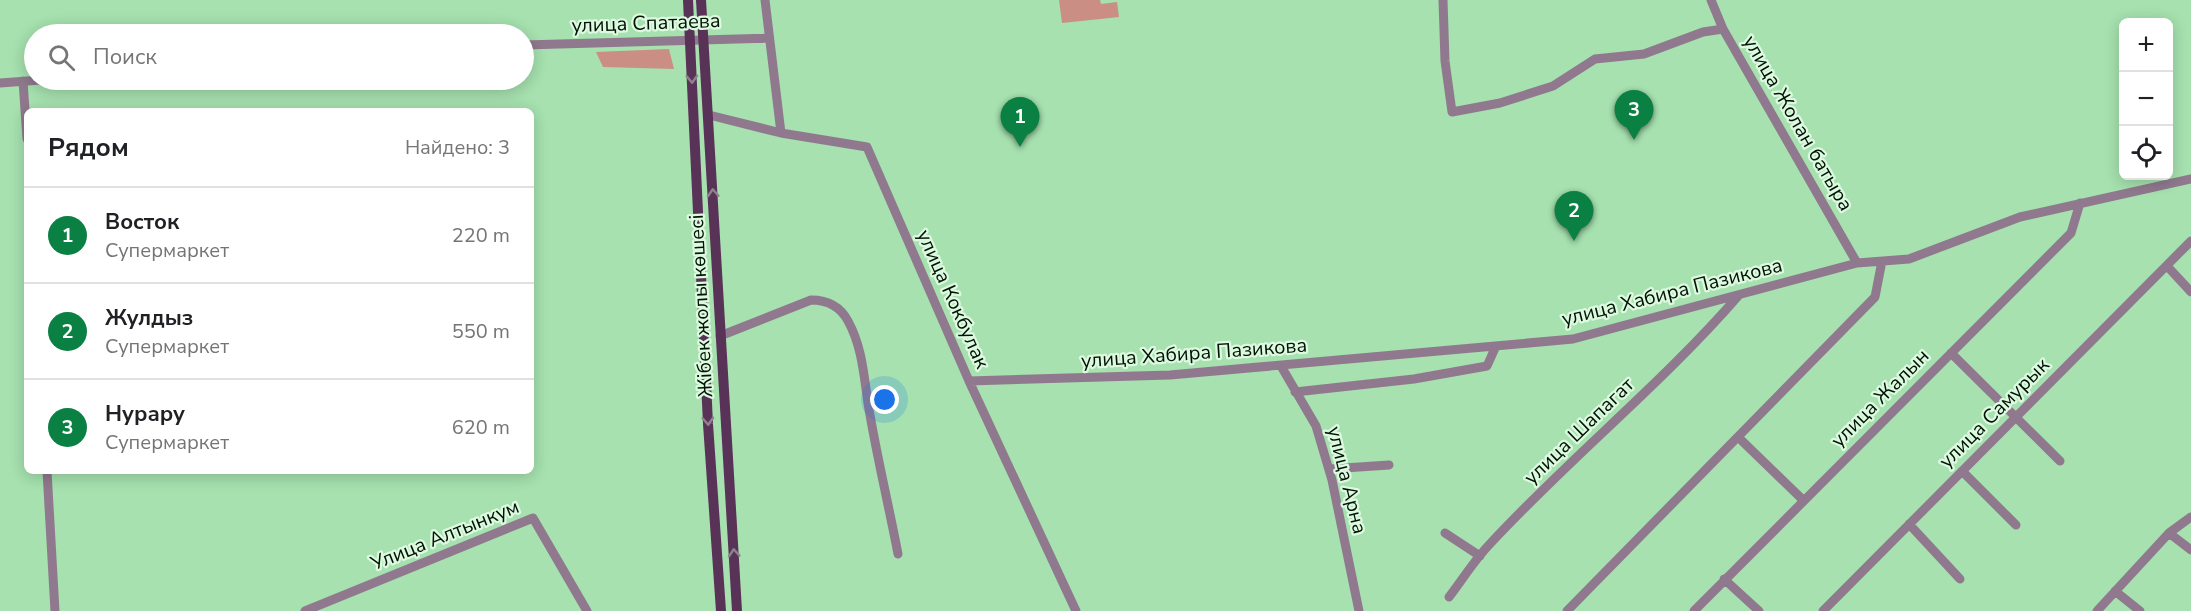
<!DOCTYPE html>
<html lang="ru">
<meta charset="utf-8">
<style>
body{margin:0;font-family:"Nunito Sans",sans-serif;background:#f6f6f6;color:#202124}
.controls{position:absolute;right:18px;top:18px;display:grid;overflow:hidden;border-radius:9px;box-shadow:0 3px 15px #0003}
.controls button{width:54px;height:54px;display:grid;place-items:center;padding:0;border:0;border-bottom:2px solid #e0e0e0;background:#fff;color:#202124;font:30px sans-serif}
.you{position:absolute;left:885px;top:400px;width:21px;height:21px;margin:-15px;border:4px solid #fff;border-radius:50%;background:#1a73e8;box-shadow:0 0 0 9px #1a73e833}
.badge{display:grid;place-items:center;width:39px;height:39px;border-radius:50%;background:#0b8043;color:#fff;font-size:20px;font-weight:700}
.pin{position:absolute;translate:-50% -50px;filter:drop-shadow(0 2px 3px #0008)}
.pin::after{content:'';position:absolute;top:32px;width:21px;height:18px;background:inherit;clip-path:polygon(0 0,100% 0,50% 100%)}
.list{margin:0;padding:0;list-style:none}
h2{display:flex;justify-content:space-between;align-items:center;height:78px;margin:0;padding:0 24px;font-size:26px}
h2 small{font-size:20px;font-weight:400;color:#757577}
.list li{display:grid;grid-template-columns:39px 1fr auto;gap:18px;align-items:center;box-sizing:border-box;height:96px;padding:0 24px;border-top:2px solid #e0e0e0}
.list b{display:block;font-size:22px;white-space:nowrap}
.list p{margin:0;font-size:20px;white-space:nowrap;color:#757577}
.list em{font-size:20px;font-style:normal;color:#757577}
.icon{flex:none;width:33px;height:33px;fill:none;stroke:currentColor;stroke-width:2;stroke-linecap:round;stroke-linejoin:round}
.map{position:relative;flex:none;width:2191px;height:611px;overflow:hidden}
.search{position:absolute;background:#fff;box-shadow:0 3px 15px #0003;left:24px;top:24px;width:510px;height:66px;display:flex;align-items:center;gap:15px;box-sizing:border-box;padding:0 21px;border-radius:33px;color:#757577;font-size:22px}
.panel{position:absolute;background:#fff;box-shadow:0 3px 15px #0003;left:24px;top:108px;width:510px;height:366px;border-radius:9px}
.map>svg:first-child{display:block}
.green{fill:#ca8e84}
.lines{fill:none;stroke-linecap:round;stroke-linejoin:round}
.minor{stroke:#90798e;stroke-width:9}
.major{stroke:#593257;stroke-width:10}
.oneway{stroke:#8e828e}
.labels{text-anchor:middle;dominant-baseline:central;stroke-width:4.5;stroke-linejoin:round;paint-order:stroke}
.street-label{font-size:20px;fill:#001304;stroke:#ddfae0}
</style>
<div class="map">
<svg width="2191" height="611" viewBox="0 0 2191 611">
<rect width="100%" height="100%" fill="#a6e1af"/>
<!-- green -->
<path class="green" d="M1059,0H1100L1101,4L1117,2L1119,17L1062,23Z
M669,49L674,69L603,67L596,52Z"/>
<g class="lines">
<!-- minor -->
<path class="minor" d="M765,0L781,133
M1443,0L1445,61L1452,112L1500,103L1553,86L1595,59L1644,54L1703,32L1723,29
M1711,0L1723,29L1857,263
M524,45L769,38
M23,81L27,139
M0,83L41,80
M709,115L781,133L867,147L969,381L1076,611
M2167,266L2191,292
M720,336L811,300C828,300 840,306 848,321C864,350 864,383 870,415C878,461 889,507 898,554
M1951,353L2060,461
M1281,366L1316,426L1332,480L1359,611
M969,381L1170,375L1573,339L1857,263L1909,259L2020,217L2191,179
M1295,392L1414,379L1487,366L1496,346
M1738,437L1803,500
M1329,469L1389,465
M47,471L55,611
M1962,471L2016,525
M1909,524L1960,579
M1445,533L1480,556
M2169,533L2191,550
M1724,579L1759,611
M2115,591L2140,611
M1449,597C1462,580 1474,561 1488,546C1568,459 1662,384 1739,295
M305,611L533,518L587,611
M1567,611L1875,297L1882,261
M1694,611L2071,233L2080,203
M1823,611L2191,241
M2097,611L2169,533L2191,517"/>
<!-- major -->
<path class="major" d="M688,0L708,424L721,611
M701,0L737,611"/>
</g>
<!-- one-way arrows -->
<defs><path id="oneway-chevron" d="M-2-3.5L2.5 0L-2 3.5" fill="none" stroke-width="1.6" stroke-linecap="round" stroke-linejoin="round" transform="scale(1.5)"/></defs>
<g class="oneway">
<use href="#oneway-chevron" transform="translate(692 79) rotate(88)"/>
<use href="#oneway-chevron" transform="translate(713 193) rotate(-93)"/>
<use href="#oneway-chevron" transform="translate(708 421) rotate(87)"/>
<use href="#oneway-chevron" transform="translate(734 553) rotate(-94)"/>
</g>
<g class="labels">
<!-- street labels -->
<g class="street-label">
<text transform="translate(646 23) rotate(-2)">улица Спатаева</text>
<text transform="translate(1798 123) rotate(60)">улица Жолан батыра</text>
<text transform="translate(1672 292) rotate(-14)">улица Хабира Пазикова</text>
<text transform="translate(953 299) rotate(66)">улица Кокбулак</text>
<text transform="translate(701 306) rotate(-93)">Жібек жолы көшесі</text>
<text transform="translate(1194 353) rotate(-4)">улица Хабира Пазикова</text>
<text transform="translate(1880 398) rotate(-45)">улица Жалын</text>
<text transform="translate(1994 413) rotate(-45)">улица Самурык</text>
<text transform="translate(1579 431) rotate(-44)">улица Шапагат</text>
<text transform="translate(1347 480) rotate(76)">улица Арна</text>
<text transform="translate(445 535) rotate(-22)">Улица Алтынкум</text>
</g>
</g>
</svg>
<div class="controls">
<button>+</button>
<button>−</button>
<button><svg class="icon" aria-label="locate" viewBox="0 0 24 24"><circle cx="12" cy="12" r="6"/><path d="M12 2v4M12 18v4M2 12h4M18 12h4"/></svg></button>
</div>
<div class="you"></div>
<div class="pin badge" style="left:1020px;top:147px">1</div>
<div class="pin badge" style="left:1574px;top:241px">2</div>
<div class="pin badge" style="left:1634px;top:140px">3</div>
<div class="search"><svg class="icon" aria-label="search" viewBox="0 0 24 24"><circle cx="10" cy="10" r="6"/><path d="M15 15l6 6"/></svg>Поиск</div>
<section class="panel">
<h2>Рядом<small>Найдено: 3</small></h2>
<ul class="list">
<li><span class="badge">1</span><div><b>Восток</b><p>Супермаркет</p></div><em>220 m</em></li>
<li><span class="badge">2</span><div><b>Жулдыз</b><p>Супермаркет</p></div><em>550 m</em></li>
<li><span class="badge">3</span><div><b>Нурару</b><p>Супермаркет</p></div><em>620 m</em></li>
</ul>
</section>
</div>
